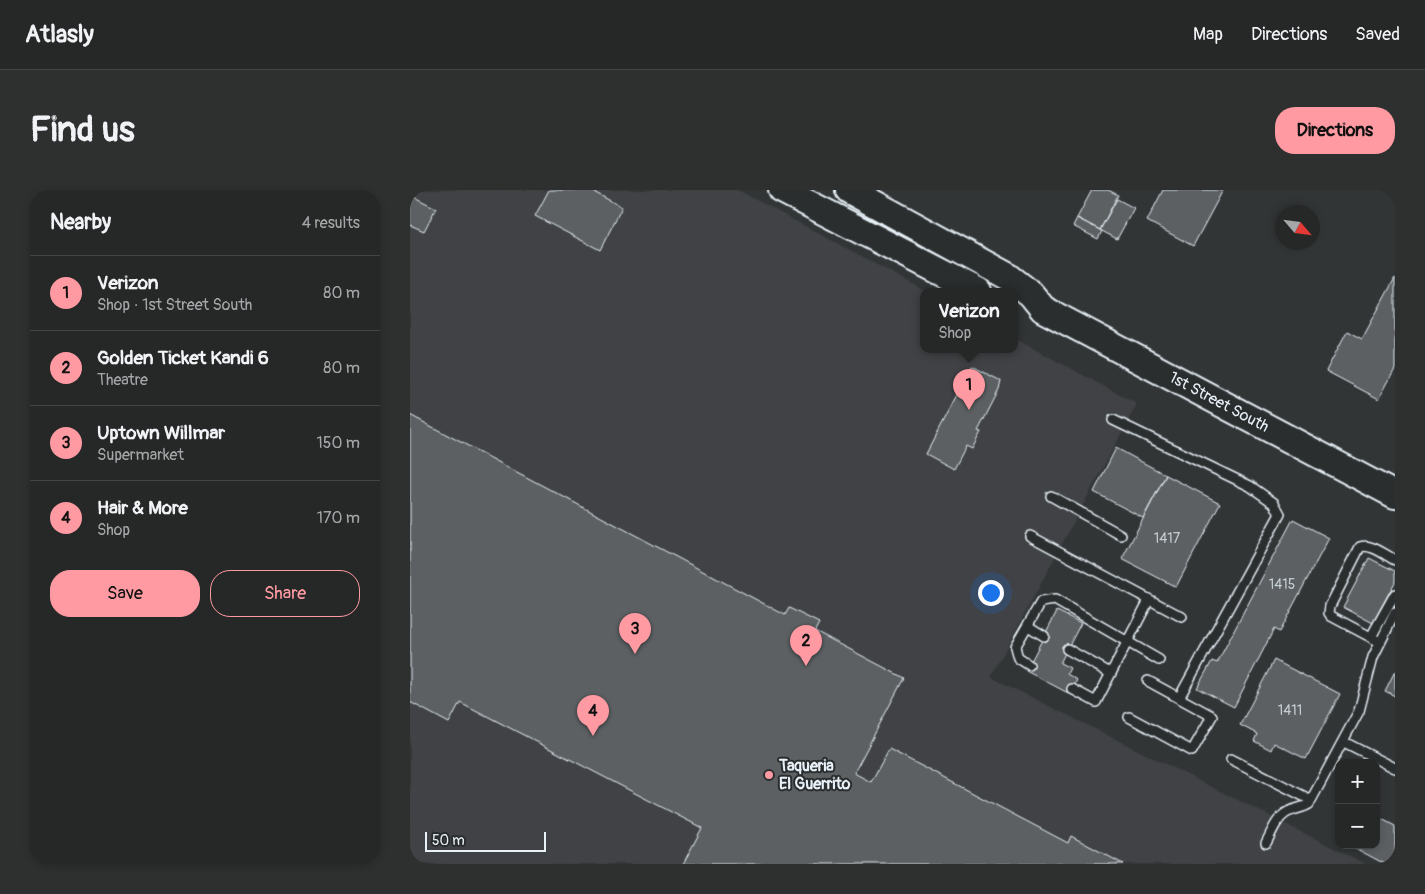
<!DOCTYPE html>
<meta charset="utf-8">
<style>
body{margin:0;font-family:Pangolin,sans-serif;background:#2e3030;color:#f1f3f6}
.controls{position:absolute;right:15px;bottom:15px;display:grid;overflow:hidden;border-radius:10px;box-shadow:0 2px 8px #0003}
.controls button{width:45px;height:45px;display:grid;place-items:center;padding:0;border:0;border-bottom:1px solid #424445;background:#262828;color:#f1f3f6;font:25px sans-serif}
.compass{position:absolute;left:865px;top:15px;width:45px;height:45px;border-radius:50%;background:#262828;box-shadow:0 2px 8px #0003;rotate:118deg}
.scale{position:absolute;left:15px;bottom:12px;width:121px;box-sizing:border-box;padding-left:5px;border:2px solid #e8f1f8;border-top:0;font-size:14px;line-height:18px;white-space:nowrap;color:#e8f1f8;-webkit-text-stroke:4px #2a2d2e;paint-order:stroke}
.you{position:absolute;left:580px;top:402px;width:18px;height:18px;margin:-12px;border:4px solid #fff;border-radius:50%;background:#1a73e8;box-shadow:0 0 0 8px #1a73e833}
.badge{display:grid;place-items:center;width:32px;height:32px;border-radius:50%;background:#ff9aa2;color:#111;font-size:16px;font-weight:700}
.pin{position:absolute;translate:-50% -41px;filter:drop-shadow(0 1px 2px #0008)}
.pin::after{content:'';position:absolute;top:26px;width:18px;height:15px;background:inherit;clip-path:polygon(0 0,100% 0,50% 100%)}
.popup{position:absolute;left:510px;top:98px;width:98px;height:65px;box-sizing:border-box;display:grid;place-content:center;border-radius:10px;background:#262828;filter:drop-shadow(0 1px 4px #0005);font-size:16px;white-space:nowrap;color:#a4a6a8}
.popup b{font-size:19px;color:#f1f3f6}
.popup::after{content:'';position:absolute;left:50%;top:100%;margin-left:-10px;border:10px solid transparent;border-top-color:#262828}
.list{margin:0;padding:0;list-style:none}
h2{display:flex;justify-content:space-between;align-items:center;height:65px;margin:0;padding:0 20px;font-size:21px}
h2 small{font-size:16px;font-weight:400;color:#a4a6a8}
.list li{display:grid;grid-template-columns:32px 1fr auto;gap:15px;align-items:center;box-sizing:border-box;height:75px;padding:0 20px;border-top:1px solid #424445}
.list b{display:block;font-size:19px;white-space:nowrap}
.list p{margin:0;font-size:16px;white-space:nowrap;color:#a4a6a8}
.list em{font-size:16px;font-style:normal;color:#a4a6a8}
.actions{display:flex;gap:10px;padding:15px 20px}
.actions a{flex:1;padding:11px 0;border:1px solid #ff9aa2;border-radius:20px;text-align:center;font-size:18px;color:#ff9aa2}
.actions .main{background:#ff9aa2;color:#111}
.map{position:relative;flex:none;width:985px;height:674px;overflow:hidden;border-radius:20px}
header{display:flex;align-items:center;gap:30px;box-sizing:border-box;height:70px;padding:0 25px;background:#262828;border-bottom:1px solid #424445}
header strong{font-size:24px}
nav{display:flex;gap:28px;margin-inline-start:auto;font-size:18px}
.intro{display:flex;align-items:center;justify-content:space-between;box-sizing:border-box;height:120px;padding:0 30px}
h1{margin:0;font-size:35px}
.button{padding:12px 22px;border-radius:20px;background:#ff9aa2;color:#111;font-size:18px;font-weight:700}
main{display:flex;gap:30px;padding:0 30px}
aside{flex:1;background:#262828;border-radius:20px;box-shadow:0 2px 8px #0003}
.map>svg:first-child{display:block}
.built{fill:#3f4244}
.building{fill:#5c6063;stroke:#e8f1f8}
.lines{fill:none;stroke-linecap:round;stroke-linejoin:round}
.lane-casing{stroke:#e8f1f8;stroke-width:12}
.primary-casing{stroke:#e8f1f8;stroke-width:30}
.lane{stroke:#2a2d2e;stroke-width:9}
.primary{stroke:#2a2d2e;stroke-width:26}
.poi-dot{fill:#ff9aa2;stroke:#2a2d2e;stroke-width:2}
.labels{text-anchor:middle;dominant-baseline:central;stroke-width:4;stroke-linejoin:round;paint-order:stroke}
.number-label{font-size:14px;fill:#c5cdd3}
.street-label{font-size:16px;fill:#e8f1f8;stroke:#2a2d2e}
.poi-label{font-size:16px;font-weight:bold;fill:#e8f1f8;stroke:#2a2d2e;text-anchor:start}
</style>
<header>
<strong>Atlasly</strong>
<nav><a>Map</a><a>Directions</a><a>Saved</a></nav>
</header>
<div class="intro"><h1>Find us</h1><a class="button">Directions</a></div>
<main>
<aside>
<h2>Nearby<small>4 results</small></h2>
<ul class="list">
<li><span class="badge">1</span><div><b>Verizon</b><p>Shop · 1st Street South</p></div><em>80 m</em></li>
<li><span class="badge">2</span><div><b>Golden Ticket Kandi 6</b><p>Theatre</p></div><em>80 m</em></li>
<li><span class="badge">3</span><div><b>Uptown Willmar</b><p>Supermarket</p></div><em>150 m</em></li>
<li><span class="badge">4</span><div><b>Hair &amp; More</b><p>Shop</p></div><em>170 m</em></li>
</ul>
<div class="actions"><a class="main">Save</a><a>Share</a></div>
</aside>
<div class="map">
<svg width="985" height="674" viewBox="0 0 985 674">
<rect width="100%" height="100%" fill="#323536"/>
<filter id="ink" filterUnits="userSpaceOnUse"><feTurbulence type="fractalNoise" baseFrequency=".02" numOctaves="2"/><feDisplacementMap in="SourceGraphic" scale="10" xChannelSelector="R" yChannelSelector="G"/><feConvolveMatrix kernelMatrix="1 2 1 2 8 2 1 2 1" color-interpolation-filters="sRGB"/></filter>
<g filter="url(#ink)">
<!-- built -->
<path class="built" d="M0,0H328L516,101H514V159H604V148L727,214L581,487L956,674H0Z"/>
<!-- building -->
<path class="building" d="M139,0H180L212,17L190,60L125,26Z
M682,0H698L708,5L690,40L667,28Z
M753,0H813L783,56L737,31Z
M0,5L26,18L14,41L0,35Z
M707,9L724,18L707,49L690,40Z
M667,28L692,41L688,49L663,36Z
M985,88V179L969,209L916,181L937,141L952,149Z
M562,176L591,191L589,200L568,241L571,242L562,259L556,256L544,279L516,264Z
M0,225L375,425L379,418L409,433L405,441L494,488L444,583L461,592L479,559L658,653L661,646L713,674H273L292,638L50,512L39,533L0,512Z
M706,258L756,285L733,328L684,302Z
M756,285L810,313L766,397L712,369Z
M883,329L919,348L869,442L864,439L824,517L787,498L802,471L807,473Z
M959,368L985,381V392L963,433L933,417Z
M647,421L671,433L650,473L660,478L657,484L667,490L660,504L616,481Z
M864,470L930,504L896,569L864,553L861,560L844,551L847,544L830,535Z
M985,481V506L975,501Z
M966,626L985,636V674H975L939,655H966Z"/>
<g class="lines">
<!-- lane casing -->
<g class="lane-casing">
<path id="lane" d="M703,230L840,296L864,313L870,324L769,508
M641,306L711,345
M620,346L772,427
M618,436L634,446
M961,447L985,404
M970,452L921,426L919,423L920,416L950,357C961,353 975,365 985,370
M657,459L700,483
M619,475L608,468L605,457L631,412L645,410L749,470
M662,499L686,512L739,410
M719,527L782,561L802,526L738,491
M934,552L985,578
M821,569L901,610
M856,653C862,642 867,626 880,621C887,618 893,618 899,614L949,521L963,467L985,423"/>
</g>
<!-- primary casing -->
<g class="primary-casing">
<path id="primary" d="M372,0L568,101
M439,0L599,87L621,104L633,119L985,305"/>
</g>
<!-- lane -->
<use href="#lane" class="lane"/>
<!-- primary -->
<use href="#primary" class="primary"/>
</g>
</g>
<!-- markers -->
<circle class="poi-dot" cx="359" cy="585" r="5"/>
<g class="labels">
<!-- number labels -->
<g class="number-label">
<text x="757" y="348">1417</text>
<text x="872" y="394">1415</text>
<text x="880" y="520">1411</text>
</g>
<!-- street labels -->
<g class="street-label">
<text transform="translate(809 212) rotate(28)">1st Street South</text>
</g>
<!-- poi labels -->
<g class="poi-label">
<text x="369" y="576">Taqueria<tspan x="369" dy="18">El Guerrito</tspan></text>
</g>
</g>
</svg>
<div class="controls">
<button>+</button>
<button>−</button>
</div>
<svg class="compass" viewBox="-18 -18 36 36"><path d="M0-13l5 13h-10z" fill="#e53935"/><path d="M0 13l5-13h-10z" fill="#a4a6a8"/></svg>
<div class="scale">50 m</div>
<div class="you"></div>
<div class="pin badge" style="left:559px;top:220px">1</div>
<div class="popup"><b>Verizon</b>Shop</div>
<div class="pin badge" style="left:396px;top:476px">2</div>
<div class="pin badge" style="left:225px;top:464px">3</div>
<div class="pin badge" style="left:183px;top:546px">4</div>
</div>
</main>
